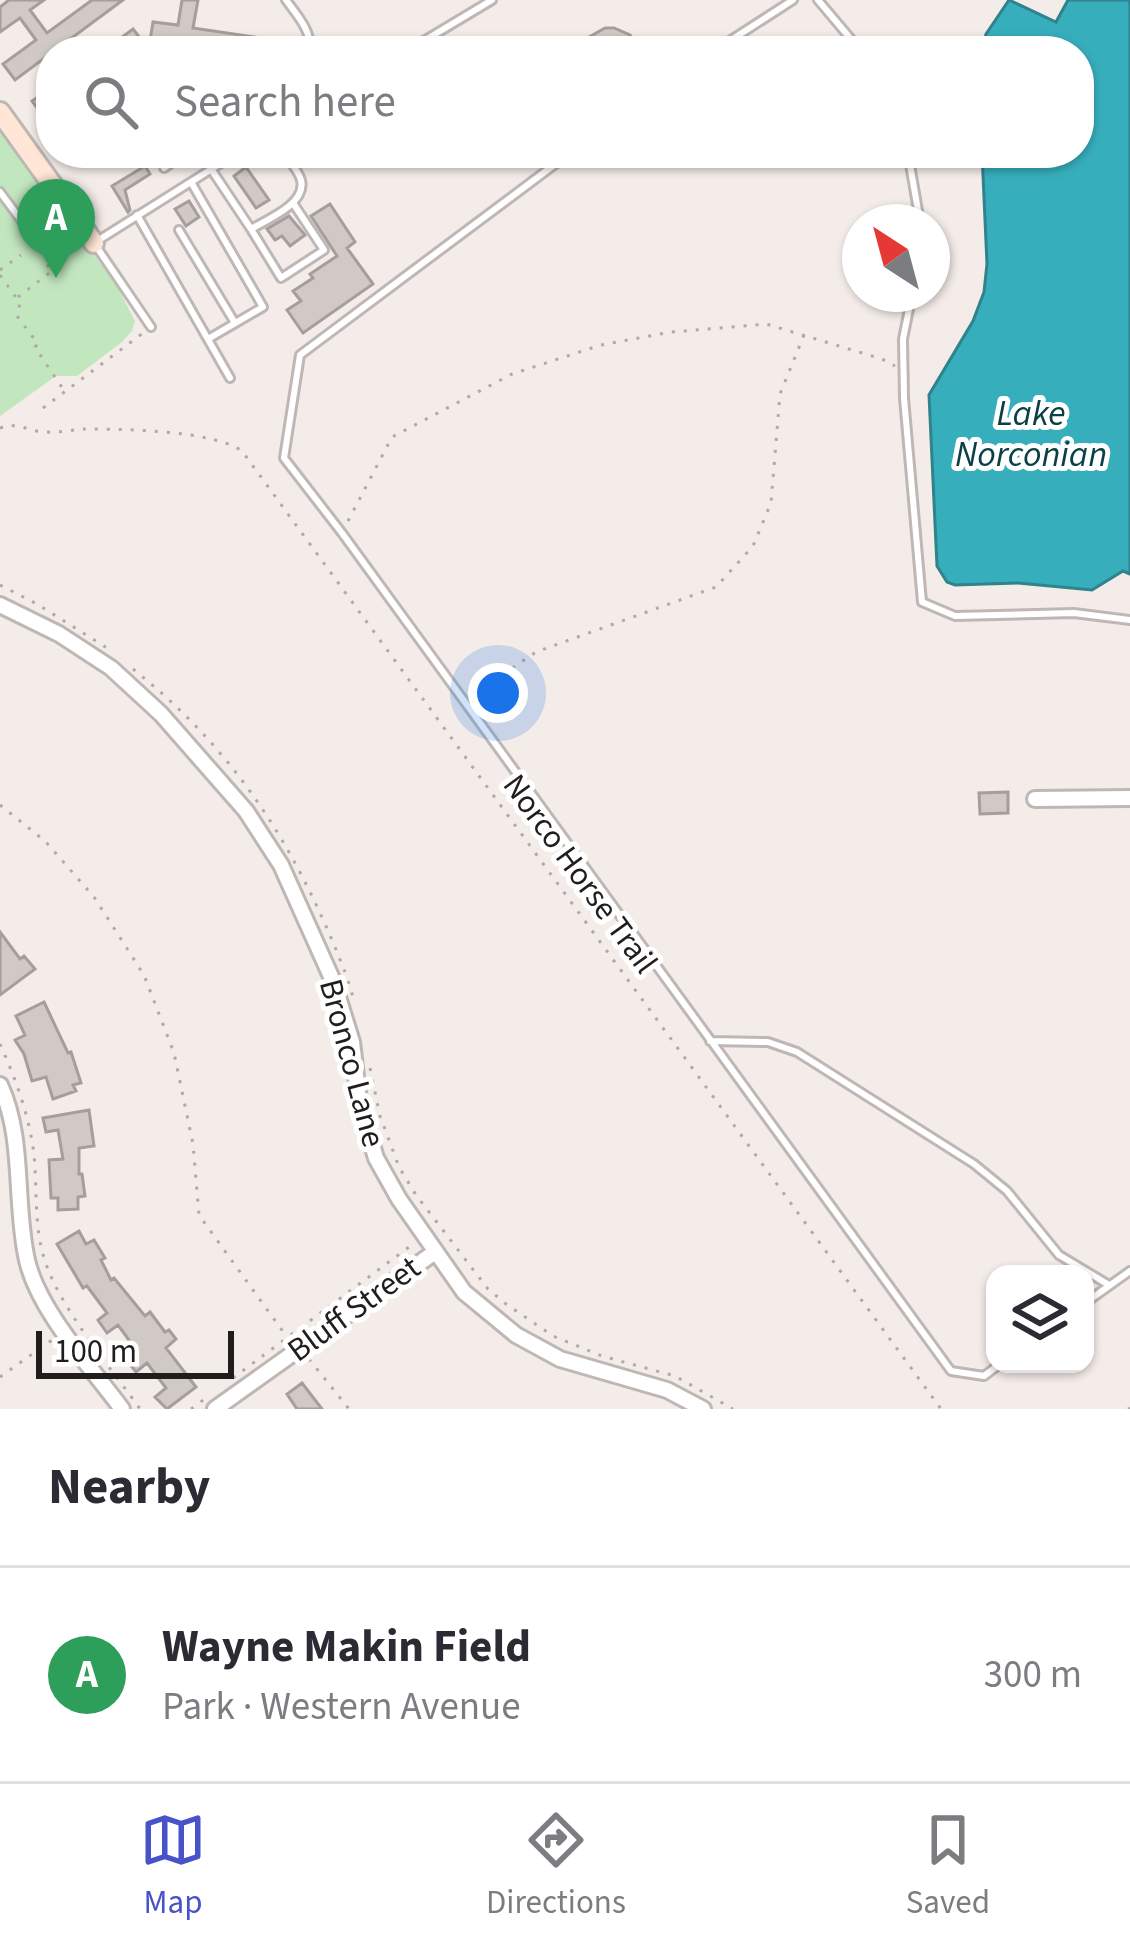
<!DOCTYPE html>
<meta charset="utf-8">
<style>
body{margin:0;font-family:"Source Sans 3",sans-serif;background:#f2f2f3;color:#2b2b33}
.controls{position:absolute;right:36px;bottom:36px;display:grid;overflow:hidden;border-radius:24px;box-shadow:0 3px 9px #0004}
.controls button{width:108px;height:108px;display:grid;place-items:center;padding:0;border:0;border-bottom:3px solid #e1e1e2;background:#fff;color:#2b2b33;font:60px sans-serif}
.compass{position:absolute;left:842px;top:204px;width:108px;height:108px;border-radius:50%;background:#fff;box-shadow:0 3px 9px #0004;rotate:324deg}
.scale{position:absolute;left:36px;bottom:30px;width:198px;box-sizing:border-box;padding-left:12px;border:6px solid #201d1c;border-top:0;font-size:33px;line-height:42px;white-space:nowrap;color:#201d1c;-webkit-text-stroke:9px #fff;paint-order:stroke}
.you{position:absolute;left:498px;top:693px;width:42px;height:42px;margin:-30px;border:9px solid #fff;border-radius:50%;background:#1a73e8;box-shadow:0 0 0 18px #1a73e833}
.badge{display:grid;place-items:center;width:78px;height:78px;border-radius:50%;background:#4853c8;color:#fff;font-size:39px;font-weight:700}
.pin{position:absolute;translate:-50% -99px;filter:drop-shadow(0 3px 6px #0008)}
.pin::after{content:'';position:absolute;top:63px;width:42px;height:36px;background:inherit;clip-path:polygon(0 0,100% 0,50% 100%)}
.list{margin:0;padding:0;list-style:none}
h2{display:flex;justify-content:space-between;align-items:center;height:156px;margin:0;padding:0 48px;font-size:51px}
h2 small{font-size:39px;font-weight:400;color:#7c7c81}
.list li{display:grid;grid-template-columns:78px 1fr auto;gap:36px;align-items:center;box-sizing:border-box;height:216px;padding:0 48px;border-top:3px solid #e1e1e2}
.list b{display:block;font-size:45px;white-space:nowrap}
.list p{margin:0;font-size:39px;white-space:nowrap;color:#7c7c81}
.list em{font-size:39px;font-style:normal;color:#7c7c81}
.icon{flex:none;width:66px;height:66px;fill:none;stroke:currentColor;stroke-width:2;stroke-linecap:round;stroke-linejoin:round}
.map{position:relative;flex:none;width:1130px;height:1409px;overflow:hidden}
.search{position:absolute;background:#fff;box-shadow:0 3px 9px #0004;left:36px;right:36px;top:36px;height:132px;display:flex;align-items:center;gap:30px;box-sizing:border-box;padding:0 42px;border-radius:48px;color:#7c7c81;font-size:45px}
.sheet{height:372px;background:#fff}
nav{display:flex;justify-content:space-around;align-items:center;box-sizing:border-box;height:168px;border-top:3px solid #e1e1e2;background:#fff;font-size:33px;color:#7c7c81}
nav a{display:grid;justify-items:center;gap:6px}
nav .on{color:#4853c8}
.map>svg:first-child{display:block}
.green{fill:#c2e7bf}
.water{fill:#37aebc;stroke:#30828c;stroke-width:3}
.building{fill:#d1c9c6;stroke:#a59e9b;stroke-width:3}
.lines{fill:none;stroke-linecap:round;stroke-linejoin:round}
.lane-casing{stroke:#beb7b4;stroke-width:12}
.street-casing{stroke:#beb7b4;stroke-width:20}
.secondary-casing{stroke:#beb7b4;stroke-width:24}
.path{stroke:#b0a9a7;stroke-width:3;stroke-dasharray:3 9;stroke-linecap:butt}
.lane{stroke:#fff;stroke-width:6}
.street{stroke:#fff;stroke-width:14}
.secondary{stroke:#ffe6d6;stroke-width:18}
.labels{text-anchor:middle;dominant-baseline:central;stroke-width:10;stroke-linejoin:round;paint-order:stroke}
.street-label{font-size:33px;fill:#201d1c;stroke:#fff}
.water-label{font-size:36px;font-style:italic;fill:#0a4046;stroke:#fff}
</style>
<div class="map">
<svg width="1130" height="1409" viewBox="0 0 1130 1409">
<rect width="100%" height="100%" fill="#f4ece9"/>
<!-- green -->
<path class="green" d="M0,126L117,286L135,321L132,331L122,342L77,376H56L0,416Z"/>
<!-- water -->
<path class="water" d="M1009,0L1056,22L1068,0H1130V574L1123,571L1092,590L1018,583L955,585L947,582L937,566L929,395L973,321L984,292L987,264L982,153H1079V51H982L986,34Z"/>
<!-- building -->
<path class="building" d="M9,0H44L30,10L47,33L92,0H123L15,80L3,64L36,40L20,18L0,32V7Z
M182,0H198L193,28L281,41L279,51H217L150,41L153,22L178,25Z
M605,28H614L630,35L640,51H580L589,37Z
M133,29L144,43L134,51H103Z
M51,88V110L43,116L32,101Z
M145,166L150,174L125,190L130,210L128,212L112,186Z
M246,167L269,200L256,208L234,176Z
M189,201L199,217L186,226L175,209Z
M330,204L355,242L347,248L373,284L303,333L287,310L301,301L293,291L313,278L310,274L337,256L311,216Z
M289,216L305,235L290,246L282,236L275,240L267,229Z
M1008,792V813L980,814L979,793Z
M0,932L20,959L24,956L35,969L0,995Z
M44,1002L68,1053L71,1052L81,1083L73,1085L76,1091L53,1099L46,1077L32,1081L24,1054L15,1040L25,1035L16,1016Z
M89,1110L94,1146L79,1148V1174H82L85,1196L78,1197V1209L58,1210V1198H51L49,1160L63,1159L58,1130L46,1132L43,1118Z
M79,1231L86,1244L94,1240L105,1258L101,1260L111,1280L114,1278L145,1316L150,1312L165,1332L169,1330L176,1339L166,1348L196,1387L167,1409L155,1397L166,1388L147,1363L136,1372L126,1359L137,1351L118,1325L107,1333L98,1320L107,1313L87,1286L83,1288L57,1244Z
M302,1383L322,1409H297L287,1394Z"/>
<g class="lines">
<!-- lane casing -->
<g class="lane-casing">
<path id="lane" d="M286,0C297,15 312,31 310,51
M818,0L861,51
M407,51L492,0
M714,51L793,0
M284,153C289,160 299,172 301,180C307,204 266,220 251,229L281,278L324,250L293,203
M570,153L300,355L284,458L342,533L951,1371L984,1376L1000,1364
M908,153L920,222
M164,168L185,153
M211,169L251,229
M191,182L263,307L208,339
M0,192L36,240L44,245L64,239L79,227
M137,215L230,378
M179,230L235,323
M912,294L903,339L904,398L922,602L955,616L1074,613L1130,620
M151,327L94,243L237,153
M710,1041L768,1042L797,1052L974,1164L1007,1191L1059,1255L1109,1285
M1085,1303L1130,1271"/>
</g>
<!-- street casing -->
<g class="street-casing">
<path id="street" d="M0,605L59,634L111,668L161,714L246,811L281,865L333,981L352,1042L359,1101L376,1158L399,1199L464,1292L516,1335L560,1359L667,1390L703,1409
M1035,799L1130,798
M0,1085C25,1139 14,1203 27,1260C38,1310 91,1367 122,1409
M215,1409L435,1252"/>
</g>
<!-- secondary casing -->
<g class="secondary-casing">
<path id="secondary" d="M0,112L94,243"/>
</g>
<!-- path -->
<path class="path" d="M0,270L21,255
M0,275L20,303L17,316L38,344L35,347L65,392
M18,297L52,271L44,260
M43,408L143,333
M0,428C18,421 28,432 46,432C58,433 71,430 83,429C122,429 212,430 242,451L941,1409
M348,521L392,437L512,374L601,345L671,332L766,324L882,359L895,366
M0,585L37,604L107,648
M133,669C237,752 297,849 345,972
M476,699L499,677L536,652L716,587L753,546L771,503L780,394L804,335
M0,805L45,841L94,897L144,975L174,1053L193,1144L199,1215L289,1340
M348,981L354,1000
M0,1044C14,1075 26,1107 32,1141C39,1180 32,1222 45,1261C60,1308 111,1368 140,1409
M370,1068L380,1116L399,1167L416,1195L488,1289L506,1304L553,1336L602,1356L675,1376L733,1409
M309,1359L349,1409
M0,1377L52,1340
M233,1378L413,1244
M191,1409L206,1398
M1128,1409L1130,1408"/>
<!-- lane -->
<use href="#lane" class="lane"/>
<!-- street -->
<use href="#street" class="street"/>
<!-- secondary -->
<use href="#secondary" class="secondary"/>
</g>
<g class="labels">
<!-- street labels -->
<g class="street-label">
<text transform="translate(580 874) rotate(54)">Norco Horse Trail</text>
<text transform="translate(352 1063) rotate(75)">Bronco Lane</text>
<text transform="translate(354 1309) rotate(-36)">Bluff Street</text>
</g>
<!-- water labels -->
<g class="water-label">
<text x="1031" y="413">Lake<tspan x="1031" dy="41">Norconian</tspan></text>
</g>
</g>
</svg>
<div class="controls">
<button><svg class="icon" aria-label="layers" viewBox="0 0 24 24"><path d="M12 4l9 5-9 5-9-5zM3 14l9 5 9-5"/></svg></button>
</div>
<svg class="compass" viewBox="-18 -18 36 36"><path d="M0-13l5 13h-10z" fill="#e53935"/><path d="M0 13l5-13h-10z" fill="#7c7c81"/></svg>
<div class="scale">100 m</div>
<div class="you"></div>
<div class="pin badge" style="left:56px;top:278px;background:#2e9e5b">A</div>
<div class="search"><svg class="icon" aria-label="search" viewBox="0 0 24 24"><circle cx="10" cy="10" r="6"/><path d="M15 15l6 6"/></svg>Search here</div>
</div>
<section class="sheet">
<h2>Nearby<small></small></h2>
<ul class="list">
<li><span class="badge" style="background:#2e9e5b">A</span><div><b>Wayne Makin Field</b><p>Park · Western Avenue</p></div><em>300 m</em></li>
</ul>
</section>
<nav>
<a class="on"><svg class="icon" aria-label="map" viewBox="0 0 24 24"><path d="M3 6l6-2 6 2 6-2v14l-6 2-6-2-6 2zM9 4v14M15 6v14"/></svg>Map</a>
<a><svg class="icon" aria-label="directions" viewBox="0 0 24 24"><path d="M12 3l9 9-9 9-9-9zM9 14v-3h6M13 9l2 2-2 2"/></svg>Directions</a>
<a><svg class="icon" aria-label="saved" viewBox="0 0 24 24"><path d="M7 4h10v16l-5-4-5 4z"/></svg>Saved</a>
</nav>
